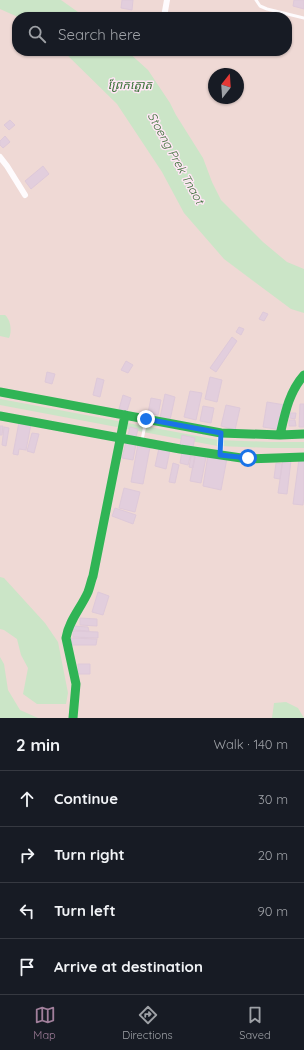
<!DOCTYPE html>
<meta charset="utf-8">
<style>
body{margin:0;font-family:Quicksand,"Noto Sans Khmer",sans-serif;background:#242831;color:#f1f3f6}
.compass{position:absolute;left:208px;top:68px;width:36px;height:36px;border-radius:50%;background:#171b24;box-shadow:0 1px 3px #0004;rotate:17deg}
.stop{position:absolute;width:12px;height:12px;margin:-9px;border:3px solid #1a73e8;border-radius:50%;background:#fff}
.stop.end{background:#1a73e8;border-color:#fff;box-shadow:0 1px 4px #0008}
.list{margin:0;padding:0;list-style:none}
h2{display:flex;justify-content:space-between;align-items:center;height:52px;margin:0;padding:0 16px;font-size:17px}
h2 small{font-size:13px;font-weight:400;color:#9ea1a6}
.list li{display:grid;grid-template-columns:26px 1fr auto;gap:12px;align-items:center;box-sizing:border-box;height:56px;padding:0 16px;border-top:1px solid #363941}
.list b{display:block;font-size:15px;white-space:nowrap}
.list em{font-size:13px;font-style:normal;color:#9ea1a6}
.icon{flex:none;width:22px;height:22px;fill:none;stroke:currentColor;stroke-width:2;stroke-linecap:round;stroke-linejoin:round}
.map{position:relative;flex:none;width:304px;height:718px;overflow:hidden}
.search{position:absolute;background:#171b24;box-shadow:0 1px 3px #0004;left:12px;right:12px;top:12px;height:44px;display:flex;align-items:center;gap:10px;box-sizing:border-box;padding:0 14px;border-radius:16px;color:#9ea1a6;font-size:15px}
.sheet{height:276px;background:#171b24}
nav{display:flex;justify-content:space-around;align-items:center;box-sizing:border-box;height:56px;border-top:1px solid #363941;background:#171b24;font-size:11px;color:#9ea1a6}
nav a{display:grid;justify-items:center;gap:2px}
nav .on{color:#a17f9b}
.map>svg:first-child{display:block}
.green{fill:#efd9d5;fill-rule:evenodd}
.water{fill:#cbe5c7}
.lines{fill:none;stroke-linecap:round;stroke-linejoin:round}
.canal{stroke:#cbe5c7;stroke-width:6}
.building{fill:#e2cedd;stroke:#dec9d9}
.lane{stroke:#fefbfd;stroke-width:3}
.street{stroke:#fefbfd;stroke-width:6}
.fast{stroke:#30b455;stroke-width:9}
.route{stroke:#1a73e8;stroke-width:5}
.labels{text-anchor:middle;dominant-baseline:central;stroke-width:3;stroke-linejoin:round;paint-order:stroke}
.water-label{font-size:12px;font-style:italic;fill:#3c7239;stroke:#ffe6f5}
</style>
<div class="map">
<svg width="304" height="718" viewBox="0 0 304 718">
<rect width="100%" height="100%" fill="#f6e6f0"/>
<!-- green -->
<path class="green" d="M0,0H304V718H0ZM17,17H287V51H17ZM214,74H238V98H214Z"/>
<!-- water -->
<path class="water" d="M0,0H61L85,17H18L0,9Z
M63,51H127L148,70L170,103L176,115L203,158L212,182L221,200L263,242L287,262L304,269V313L291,309L224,259L184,213L162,172L117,104Z
M0,315H5C11,320 12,332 9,338L0,336Z
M0,577L4,578L45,623L58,642L68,693L66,704H37L23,694L28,668L21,655L17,639L4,630L0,629Z
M0,657L4,664L8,690L20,710L38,718H0Z
M286,702L298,708L304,718H272L274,703Z"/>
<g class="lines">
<!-- canal -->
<path class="canal" d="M0,402L218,443L271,445H304"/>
</g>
<!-- building -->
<path class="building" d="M122,0H133L132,10L121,8Z
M294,0H304V9L293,6Z
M10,120L15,125L9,130L4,125Z
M5,136L10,142L3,148L0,145V141Z
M43,166L49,174L31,189L25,181Z
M263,312L268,314L264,321L259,319Z
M239,327L244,329L241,335L236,332Z
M232,337L237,341L216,372L210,368Z
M126,361L133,365L128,373L121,370Z
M47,372L55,374L52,384L45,382Z
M210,377L222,380L217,402L205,399Z
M97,378L104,380L100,397L93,395Z
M190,391L202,393L196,420L184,417Z
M165,394L175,397L170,420L160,418Z
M123,395L131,398L127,411L119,409Z
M151,398L161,400L158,415L148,413Z
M267,402L285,405L281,430L263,427Z
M300,404H304V427H299Z
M226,405L240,408L235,430L221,426Z
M203,406L214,408L211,423L200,421Z
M290,413H296L295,419L290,418Z
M289,420H295L296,426H289Z
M19,422L31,424L26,450L19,449L18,455L13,454Z
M0,426H3L2,435H0Z
M4,427L9,428L6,446L2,445Z
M130,427L138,429L136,437L128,436Z
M32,433L39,434L34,453L27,451Z
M182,435L195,438L193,447L180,445Z
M126,442L136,444L133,460L122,458Z
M138,444L150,447L143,484L131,482Z
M159,448L170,450L166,469L155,466Z
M182,451L191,453L188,465L180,463Z
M195,455L206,457L201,483L190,481Z
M208,455L227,458L221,490L203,486Z
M191,456L195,457L193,468L189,467Z
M283,459L291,460L287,494L278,493Z
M299,459H304V496L303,505L293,504Z
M173,463L179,465L175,483L169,482Z
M276,463L282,464L280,479L274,478Z
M124,488L140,492L135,512L119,508Z
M115,508L136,515L133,524L112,516Z
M98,592L109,596L103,615L92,612Z
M80,618L97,619V626L80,625Z
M73,626L88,627L89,631L73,630Z
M73,631L98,632V638L73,637Z
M71,638L97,639L96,645H72Z
M78,664H90V674H78Z"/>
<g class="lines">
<!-- lane -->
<path class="lane" d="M256,0L260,6L267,9L304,18
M142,440L146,420"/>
<!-- street -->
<path class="street" d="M164,17L167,0
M0,157L7,166L25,195
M220,455L221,433"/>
<!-- fast -->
<path class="fast" d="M0,392L221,433L280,435L304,434
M0,416L180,449L248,459L304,457
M280,435C285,413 289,392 304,375
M73,718L76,684L66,638C69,620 81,608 88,592C90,587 91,581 93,576L125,415"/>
</g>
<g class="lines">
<!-- route -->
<path class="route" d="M146,419L221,433L220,455L248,458"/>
</g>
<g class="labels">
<!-- water labels -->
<g class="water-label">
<text x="130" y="84">ព្រែកត្នោត</text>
<text transform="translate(176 158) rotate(61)">Stoeng Prek Tnaot</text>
</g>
</g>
</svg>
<svg class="compass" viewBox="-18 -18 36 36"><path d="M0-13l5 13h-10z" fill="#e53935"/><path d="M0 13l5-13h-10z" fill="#9ea1a6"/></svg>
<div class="stop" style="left:248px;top:458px"></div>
<div class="stop end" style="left:146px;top:419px"></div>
<div class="search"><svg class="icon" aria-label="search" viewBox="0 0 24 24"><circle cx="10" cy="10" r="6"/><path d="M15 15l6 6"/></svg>Search here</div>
</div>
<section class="sheet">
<h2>2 min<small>Walk · 140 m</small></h2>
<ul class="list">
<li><svg class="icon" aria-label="ahead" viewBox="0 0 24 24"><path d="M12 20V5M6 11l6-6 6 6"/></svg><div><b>Continue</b></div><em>30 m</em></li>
<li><svg class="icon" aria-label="right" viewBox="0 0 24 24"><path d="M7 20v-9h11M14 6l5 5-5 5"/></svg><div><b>Turn right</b></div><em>20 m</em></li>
<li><svg class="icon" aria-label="left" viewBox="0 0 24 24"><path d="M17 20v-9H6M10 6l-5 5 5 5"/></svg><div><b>Turn left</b></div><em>90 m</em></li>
<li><svg class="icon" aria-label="arrive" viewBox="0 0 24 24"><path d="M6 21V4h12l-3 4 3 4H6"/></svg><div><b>Arrive at destination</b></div></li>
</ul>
</section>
<nav>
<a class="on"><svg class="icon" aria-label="map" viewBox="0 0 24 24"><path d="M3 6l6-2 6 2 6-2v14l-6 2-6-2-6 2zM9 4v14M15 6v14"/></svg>Map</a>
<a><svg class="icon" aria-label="directions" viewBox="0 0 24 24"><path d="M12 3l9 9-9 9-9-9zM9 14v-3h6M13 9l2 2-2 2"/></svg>Directions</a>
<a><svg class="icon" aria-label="saved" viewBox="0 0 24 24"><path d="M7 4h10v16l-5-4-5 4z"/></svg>Saved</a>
</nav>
